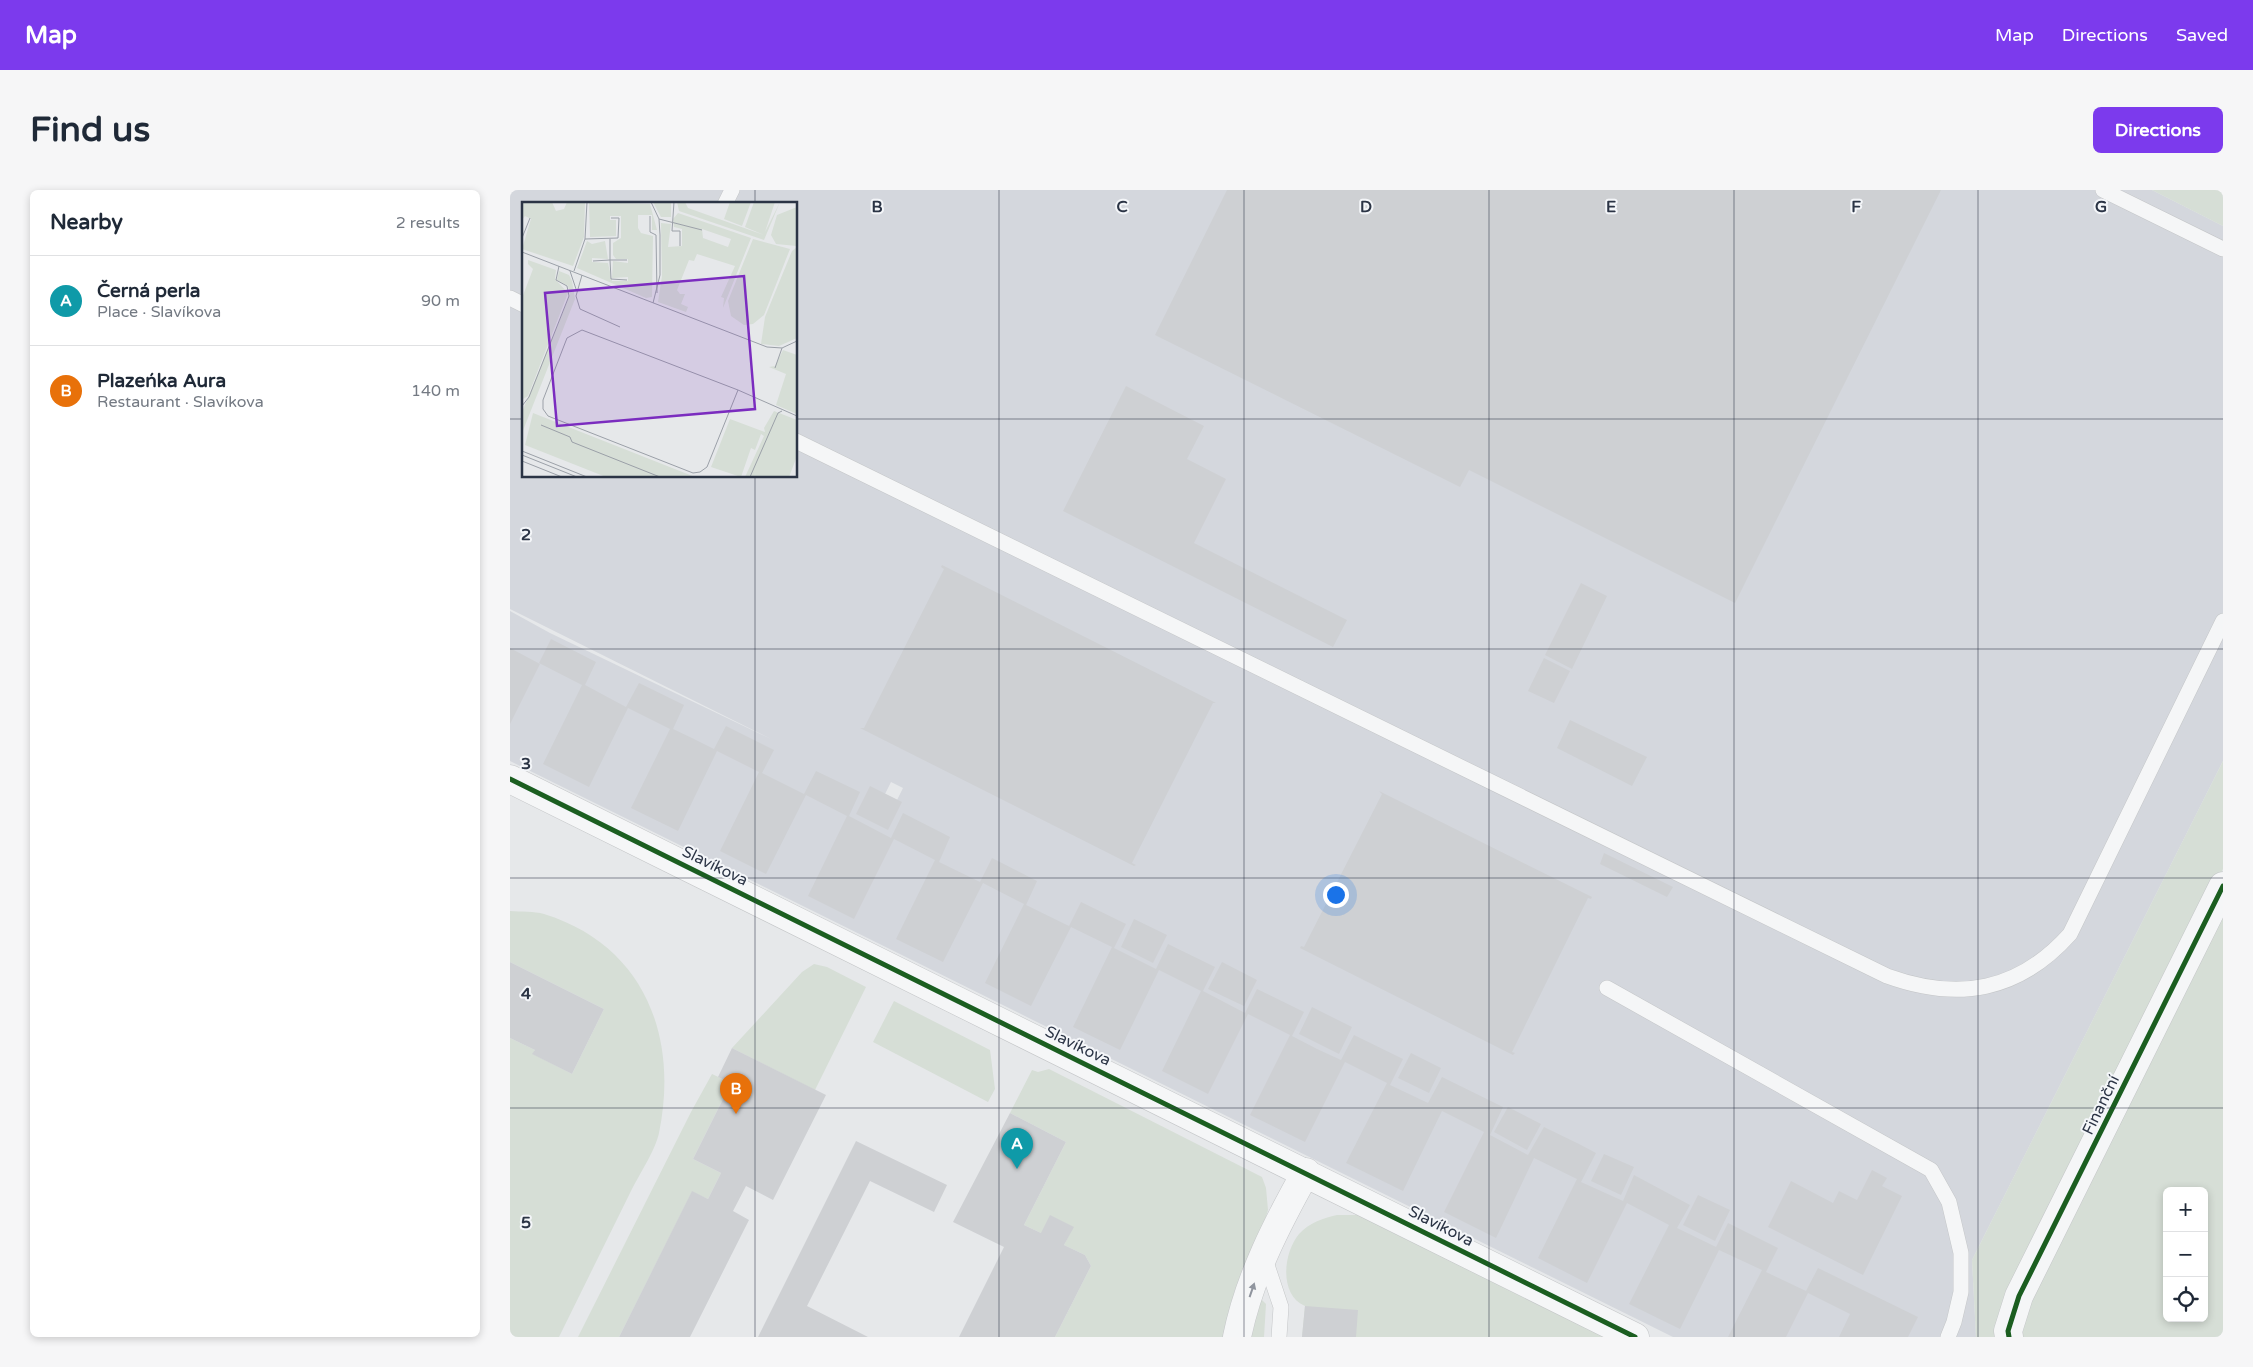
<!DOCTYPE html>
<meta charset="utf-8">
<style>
body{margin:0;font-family:"Varela Round",sans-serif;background:#f6f6f7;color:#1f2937}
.controls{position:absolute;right:15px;bottom:15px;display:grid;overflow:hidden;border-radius:8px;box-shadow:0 2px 8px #0003}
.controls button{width:45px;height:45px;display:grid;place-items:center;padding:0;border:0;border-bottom:1px solid #e0e1e3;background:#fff;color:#1f2937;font:25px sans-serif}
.you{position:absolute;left:825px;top:704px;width:18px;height:18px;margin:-12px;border:4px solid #fff;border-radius:50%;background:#1a73e8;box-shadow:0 0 0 8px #1a73e833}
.badge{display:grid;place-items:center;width:32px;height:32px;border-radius:50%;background:#7c3aed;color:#fff;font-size:16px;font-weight:700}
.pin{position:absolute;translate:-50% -41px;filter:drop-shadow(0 1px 2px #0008)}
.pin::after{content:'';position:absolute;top:26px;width:18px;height:15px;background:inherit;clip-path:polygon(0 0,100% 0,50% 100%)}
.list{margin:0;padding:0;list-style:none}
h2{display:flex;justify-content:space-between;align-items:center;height:65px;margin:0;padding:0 20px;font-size:21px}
h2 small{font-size:16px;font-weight:400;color:#747a83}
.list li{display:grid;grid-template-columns:32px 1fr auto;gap:15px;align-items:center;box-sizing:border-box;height:90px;padding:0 20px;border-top:1px solid #e0e1e3}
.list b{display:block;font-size:19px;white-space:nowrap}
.list p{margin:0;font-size:16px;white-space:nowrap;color:#747a83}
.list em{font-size:16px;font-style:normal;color:#747a83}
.icon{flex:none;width:28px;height:28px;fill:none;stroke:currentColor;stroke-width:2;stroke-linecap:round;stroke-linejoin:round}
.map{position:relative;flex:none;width:1713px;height:1147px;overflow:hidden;border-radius:8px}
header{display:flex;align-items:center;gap:30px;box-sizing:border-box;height:70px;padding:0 25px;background:#7c3aed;color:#fff}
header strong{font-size:24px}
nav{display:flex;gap:28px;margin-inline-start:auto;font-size:18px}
.intro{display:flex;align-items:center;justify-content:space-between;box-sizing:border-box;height:120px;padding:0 30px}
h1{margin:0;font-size:35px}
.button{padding:12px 22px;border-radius:8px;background:#7c3aed;color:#fff;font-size:18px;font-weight:700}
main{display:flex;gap:30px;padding:0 30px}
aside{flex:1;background:#fff;border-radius:8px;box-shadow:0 2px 8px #0003}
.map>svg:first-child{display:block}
.built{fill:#d4d7dd;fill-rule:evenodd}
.green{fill:#d6ded6;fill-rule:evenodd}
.building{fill:#ced0d3}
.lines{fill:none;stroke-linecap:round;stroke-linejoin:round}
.service-casing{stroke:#c4c6c8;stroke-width:16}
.minor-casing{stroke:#c4c6c8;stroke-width:29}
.service{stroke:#f5f6f7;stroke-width:15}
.minor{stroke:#f5f6f7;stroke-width:28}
.cycleway-casing{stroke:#f4f6f9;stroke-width:8}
.cycleway{stroke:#1b5e20;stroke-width:5}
.oneway{fill:#90959e}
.grid{fill:none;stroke:#2b3445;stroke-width:1;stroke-opacity:0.55}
.labels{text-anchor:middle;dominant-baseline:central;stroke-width:4;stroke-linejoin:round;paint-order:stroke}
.street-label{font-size:16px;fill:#2b3445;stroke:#f4f6f9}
.inset-road{fill:none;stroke:#9ba0a8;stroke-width:1}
.view{fill:#7b2cbf;fill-opacity:0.15;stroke:#7b2cbf;stroke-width:2.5}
.inset-edge{fill:none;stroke:#2b3445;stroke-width:2.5}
.grid-label{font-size:16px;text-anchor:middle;font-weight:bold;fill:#2b3445;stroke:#f4f6f9;stroke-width:4;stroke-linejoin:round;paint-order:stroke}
</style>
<header>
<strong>Map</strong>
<nav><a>Map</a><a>Directions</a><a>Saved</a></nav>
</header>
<div class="intro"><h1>Find us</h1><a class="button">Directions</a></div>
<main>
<aside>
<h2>Nearby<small>2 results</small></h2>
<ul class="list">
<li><span class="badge" style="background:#0f9aa8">A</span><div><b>Černá perla</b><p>Place · Slavíkova</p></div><em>90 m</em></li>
<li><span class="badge" style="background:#e8710a">B</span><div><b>Plazeńka Aura</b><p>Restaurant · Slavíkova</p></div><em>140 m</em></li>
</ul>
</aside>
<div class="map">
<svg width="1713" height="1147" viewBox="0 0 1713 1147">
<rect width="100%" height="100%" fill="#e6e8ea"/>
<!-- built -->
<path class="built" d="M0,0H1642L1713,36V571L1462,1070L1466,1147H1163L0,571V421L40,443L261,549L0,419ZM14,14H286V286H14ZM381,592L393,598L387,610L375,604Z"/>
<!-- green -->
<path class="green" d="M1642,0H1713V36Z
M1713,571V679L1497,1114L1491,1147H1466L1462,1070Z
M1713,720V1147H1509L1511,1133ZM1657,1001H1694V1128H1657Z
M0,721C11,722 24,721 34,724C134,755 169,846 149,943C145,961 129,985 121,1001C97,1050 73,1098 49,1147H0V848L25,860L23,864L62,884L94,819L0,772Z
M304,774L317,777L356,797L305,900L222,858L292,782Z
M384,811L480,860L485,899L478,912L363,852Z
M539,879L752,987L756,998L758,1020L720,1147H545L581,1076L575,1065L554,1055L563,1037L531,1043L514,1035L556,952L500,923L522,880L528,882Z
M202,884L221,893L183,969L211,983L198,1009L182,1002L109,1147H68L181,922Z
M827,1025H849L1098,1147H792L795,1116C769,1105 773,1063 789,1044C799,1033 813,1028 827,1025Z
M752,1110L756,1114L754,1147H739L749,1111Z"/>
<!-- building -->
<path class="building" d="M717,0H1431L1225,413L959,280L950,297L645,145Z
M616,196L694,236L677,269L716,289L684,353L837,430L823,457L553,321Z
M432,375L706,513H703L622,673L626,675L624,676L350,538H354L434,379L431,377Z
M1071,393L1097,406L1062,479L1035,465Z
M41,449L86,472L75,495L116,517L129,493L174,515L163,539L184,549L204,559L216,536L264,560L252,583L294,604L306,581L350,602L339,626L381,648L393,623L440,647L429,672L470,692L482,668L527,691L516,715L559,736L571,712L616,734L604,758L646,779L658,754L705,777L693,801L735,823L747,799L794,822L782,846L807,859L831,870L844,845L893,869L880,895L918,913L932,887L993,917L980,945L1018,965L1034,937L1069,954L1086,963L1071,992L1113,1011L1124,985L1180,1015L1167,1038L1206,1057L1218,1033L1268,1058L1256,1082L1296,1101L1308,1078L1408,1127L1398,1147H1329L1340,1124L1298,1103L1276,1147H1218L1252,1080L1209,1060L1170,1139L1119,1114L1159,1035L1117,1013L1077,1093L1028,1068L1067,989L1024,968L986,1048L934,1022L974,942L932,921L893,1001L836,973L877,893L835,872L795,952L740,925L780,845L738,824L698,904L652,881L691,801L649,780L610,860L563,837L602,757L561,737L521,816L475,793L514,714L473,693L433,772L386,749L425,670L384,649L344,729L298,706L337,626L296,605L256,684L210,661L249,582L207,561L168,641L121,618L160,539L118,518L79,597L33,574L72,495L29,473Z
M0,458L30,474L0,534Z
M1034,468L1060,481L1044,513L1018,501Z
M1060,530L1137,567L1122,596L1047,558Z
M360,596L392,612L378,640L346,624Z
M869,601L1082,707L1081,709L1078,708L1002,862L1005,863L1003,865L790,758L791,756L794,757L872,604Z
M1094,663L1163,697L1157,707L1090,674Z
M624,729L657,745L643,773L611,757Z
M0,772L94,819L62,884L22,864L25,860L0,848Z
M712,772L747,790L734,816L698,799Z
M802,817L842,837L829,864L789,844Z
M222,858L316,905L263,1010L236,996L223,1021L239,1030L180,1147H109L182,1001L198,1009L211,983L183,969L221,893L208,887Z
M901,863L931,878L919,903L888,888Z
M998,917L1031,934L1017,960L984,942Z
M500,923L556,952L514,1035L531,1043L540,1025L564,1037L554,1055L575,1065L581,1076L545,1147H449L494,1057L443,1032Z
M346,951L437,995L424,1022L360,991L297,1116L358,1147H248Z
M1094,964L1124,977L1111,1005L1081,991Z
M1362,980L1377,988L1372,996L1392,1006L1353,1085L1258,1037L1281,991L1323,1013L1329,1001L1347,1010Z
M1188,1005L1220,1020L1205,1051L1173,1035Z
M795,1116L848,1120L846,1147H792Z"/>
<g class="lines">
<!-- service casing -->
<g class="service-casing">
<path id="service" d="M1593,0L1713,59
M215,14L222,0
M0,108L14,115
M286,251L1377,786C1449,812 1509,801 1560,744L1713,431
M1097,798L1421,980L1439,1012L1451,1063V1102L1444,1132L1438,1147
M754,1066L771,1117L769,1147"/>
</g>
<!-- minor casing -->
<g class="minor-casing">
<path id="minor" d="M0,589L1125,1147
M727,1147C739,1088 767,1034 796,982
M1499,1147L1498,1141L1509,1106L1713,696"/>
</g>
<!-- service -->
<use href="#service" class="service"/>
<!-- minor -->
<use href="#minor" class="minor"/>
<!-- cycleway casing -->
<g class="cycleway-casing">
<path id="cycleway" d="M0,589L1125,1147
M1499,1147L1498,1141L1509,1106L1713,696"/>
</g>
<!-- cycleway -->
<use href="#cycleway" class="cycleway"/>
</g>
<!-- one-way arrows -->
<defs><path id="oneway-solid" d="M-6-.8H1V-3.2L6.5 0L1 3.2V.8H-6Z" transform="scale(1.25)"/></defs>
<use class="oneway" href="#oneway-solid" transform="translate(742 1100) rotate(-71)"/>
<!-- grid -->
<path class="grid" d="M245,0V14M489,0V1147M734,0V1147M979,0V1147M1224,0V1147M1468,0V1147M0,229H14M286,229H1713M245,286V1147M0,459H1713M0,688H1713M0,918H1713"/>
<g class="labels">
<!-- street labels -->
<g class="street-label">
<text transform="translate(205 676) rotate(26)">Slavíkova</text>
<text transform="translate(568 856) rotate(26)">Slavíkova</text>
<text transform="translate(1591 915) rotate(-64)">Finanční</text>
<text transform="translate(931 1036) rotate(27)">Slavíkova</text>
</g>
</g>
<!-- overview -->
<g transform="translate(12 12)">
<rect width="275" height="275" fill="#e6e8ea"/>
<path d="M0,0H30L34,9L42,7L45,0L63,1L62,35L51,64L0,47L9,17L3,14L0,18ZM67,0L128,2L135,28H130V13H116V26L119,31L131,34L130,95L124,96L55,66L65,39L70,42L83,39L86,57L70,56V60L86,61L90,79H106V75L90,76L91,59L106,61V57H94L91,53V41L99,36V14H88V18H94V34L68,35ZM131,0H149V15H139ZM155,0H163L166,6L242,33L223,25L232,0H253L243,30L258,0L242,38L157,9ZM208,0H229L220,24L202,17ZM275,5V44L254,42L249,33L255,13ZM156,11L229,36L201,106L202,96L199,95L213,64L175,52L172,59L167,58L155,88L158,92H163L159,102L166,105L164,110L136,100L140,74L139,21L149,22L146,45L160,44V27L152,25L151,17ZM180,27L209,37L206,45L181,36ZM231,37L268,47L242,113L231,122L222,123L209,114L206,99ZM275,45V136L257,144L239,142L243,115L270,49ZM6,58L34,68L33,77L46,91L6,194L1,197L0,96L11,67L6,62ZM37,69L47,73L50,79L53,97L0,231V210L48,93L46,84L35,78ZM261,148L275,153V212L254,203L264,172L247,165L253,164ZM252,209L275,218V254L267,275H223L242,234L239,232L233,248L229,246L219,275L189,265L208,217L243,230L242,226ZM11,211L173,275H84L3,243Z" fill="#d6ded6" fill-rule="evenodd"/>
<path class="inset-road" d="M129,0L137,17L138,33V73L131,101M152,0L150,29H158V44M128,14V30L134,33M137,17L180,28M134,33L135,91M0,36L8,16M63,37L96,36L97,16H89M88,37V58H105M0,50L245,145L260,146L275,139M71,59L88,58L89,77L105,78M48,69L54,87M52,69L63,37L65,0M60,73L54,94L58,107L98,125M253,166L260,146M216,188L185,265L178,270L171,271L26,214L21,207V198L45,136L60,128L216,188L275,214M0,204L7,195L47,94L45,84L34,78L37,64M19,223L48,235L50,240L138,275M0,249L65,275M0,253L55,275M0,259L40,275M228,275L256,211L260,209"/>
<path class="view" d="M222,74L233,207L35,224L23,91Z"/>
<rect width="275" height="275" class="inset-edge"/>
</g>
<g class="grid-label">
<text x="367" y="22">B</text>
<text x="612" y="22">C</text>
<text x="856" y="22">D</text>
<text x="1101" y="22">E</text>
<text x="1346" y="22">F</text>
<text x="1591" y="22">G</text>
<text x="16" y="350">2</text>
<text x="16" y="579">3</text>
<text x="16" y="809">4</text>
<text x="16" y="1038">5</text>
</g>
</svg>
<div class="controls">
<button>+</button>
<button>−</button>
<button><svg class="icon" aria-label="locate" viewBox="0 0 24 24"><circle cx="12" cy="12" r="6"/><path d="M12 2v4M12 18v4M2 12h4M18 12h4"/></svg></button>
</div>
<div class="you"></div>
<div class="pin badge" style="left:507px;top:979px;background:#0f9aa8">A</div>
<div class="pin badge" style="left:226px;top:924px;background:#e8710a">B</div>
</div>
</main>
